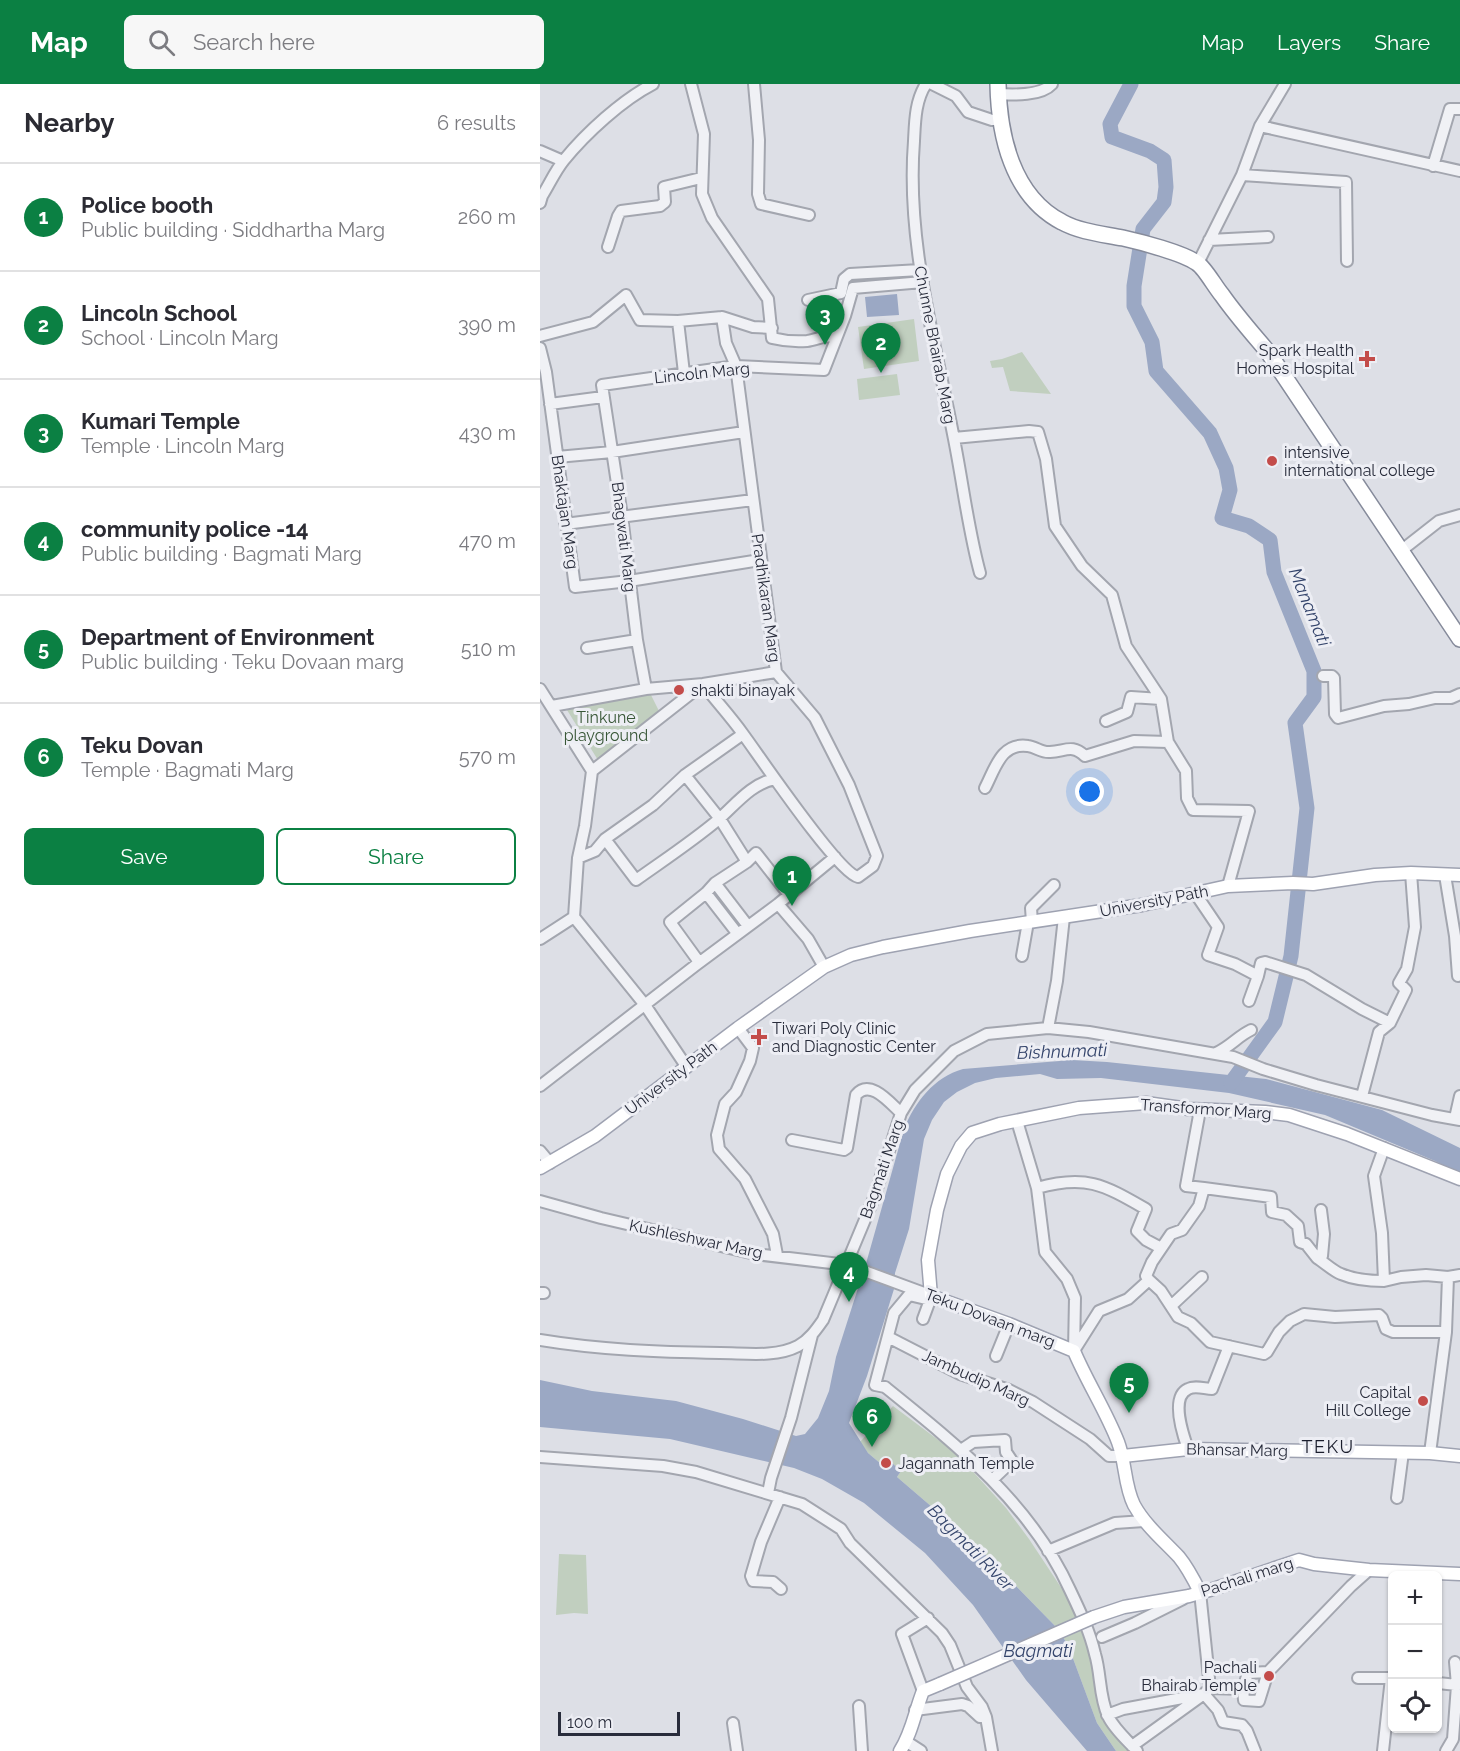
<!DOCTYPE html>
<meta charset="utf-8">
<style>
body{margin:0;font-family:Raleway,sans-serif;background:#f7f7f7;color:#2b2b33}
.controls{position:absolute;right:18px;bottom:18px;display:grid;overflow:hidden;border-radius:9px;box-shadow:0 2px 4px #0004}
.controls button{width:54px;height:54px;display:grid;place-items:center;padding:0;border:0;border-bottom:2px solid #e1e1e2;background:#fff;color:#2b2b33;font:30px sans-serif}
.scale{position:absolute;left:18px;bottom:15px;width:122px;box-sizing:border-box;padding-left:6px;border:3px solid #282c3b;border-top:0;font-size:16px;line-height:21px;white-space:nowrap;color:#282c3b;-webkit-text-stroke:4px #edeef4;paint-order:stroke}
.you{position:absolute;left:550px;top:708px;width:21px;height:21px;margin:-15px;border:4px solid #fff;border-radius:50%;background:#1a73e8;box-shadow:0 0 0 9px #1a73e833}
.badge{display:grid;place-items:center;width:39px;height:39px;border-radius:50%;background:#0b8043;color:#fff;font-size:20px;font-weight:700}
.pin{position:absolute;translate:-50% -50px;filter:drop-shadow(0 2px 3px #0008)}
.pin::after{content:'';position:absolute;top:32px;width:21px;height:18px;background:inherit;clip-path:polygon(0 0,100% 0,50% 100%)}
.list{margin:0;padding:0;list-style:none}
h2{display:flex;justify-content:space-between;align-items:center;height:78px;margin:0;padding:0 24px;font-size:26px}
h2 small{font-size:20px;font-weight:400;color:#7c7c81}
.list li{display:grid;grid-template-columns:39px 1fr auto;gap:18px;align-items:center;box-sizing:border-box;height:108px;padding:0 24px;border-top:2px solid #e1e1e2}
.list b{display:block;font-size:22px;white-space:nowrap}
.list p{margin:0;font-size:20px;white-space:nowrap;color:#7c7c81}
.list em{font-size:20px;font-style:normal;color:#7c7c81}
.actions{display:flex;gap:12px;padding:18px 24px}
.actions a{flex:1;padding:14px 0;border:2px solid #0b8043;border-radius:9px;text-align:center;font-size:21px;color:#0b8043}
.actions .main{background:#0b8043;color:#fff}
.icon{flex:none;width:33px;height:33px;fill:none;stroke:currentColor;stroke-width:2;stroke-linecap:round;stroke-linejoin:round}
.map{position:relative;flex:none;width:920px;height:1667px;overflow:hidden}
header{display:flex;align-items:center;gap:36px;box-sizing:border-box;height:84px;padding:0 30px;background:#0b8043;color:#fff}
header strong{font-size:28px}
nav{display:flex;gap:33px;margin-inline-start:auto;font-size:21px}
.search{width:420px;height:54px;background:#f7f7f7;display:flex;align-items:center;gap:15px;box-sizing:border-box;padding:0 21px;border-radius:9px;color:#7c7c81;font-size:22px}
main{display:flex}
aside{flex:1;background:#fff}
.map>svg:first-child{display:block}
.green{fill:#c1cfbf}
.water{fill:#9ba8c4}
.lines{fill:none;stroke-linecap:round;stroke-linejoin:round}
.river{stroke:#9ba8c4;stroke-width:15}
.minor-casing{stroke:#a3a6af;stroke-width:14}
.major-casing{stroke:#9ea2b1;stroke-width:15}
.highway-casing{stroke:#868b9b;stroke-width:18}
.minor{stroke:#f0f1f5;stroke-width:10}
.major{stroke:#fff;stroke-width:12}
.highway{stroke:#fff;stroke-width:15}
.major-bridge-casing{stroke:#9ea2b1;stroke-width:15;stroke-linecap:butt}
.major-bridge{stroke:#fff;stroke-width:12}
.poi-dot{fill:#c34c4a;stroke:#edeef4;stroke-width:2}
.labels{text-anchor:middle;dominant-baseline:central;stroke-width:6;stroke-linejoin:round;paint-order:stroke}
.street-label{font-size:16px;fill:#282c3b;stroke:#edeef4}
.poi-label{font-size:16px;fill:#282c3b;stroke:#edeef4;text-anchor:start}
.park-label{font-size:16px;fill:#375636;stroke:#edeef4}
.water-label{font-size:18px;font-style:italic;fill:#35456c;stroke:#edeef4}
.neighbourhood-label{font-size:18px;letter-spacing:1.5px;fill:#1a1d2c;stroke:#edeef4}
</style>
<header>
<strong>Map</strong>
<div class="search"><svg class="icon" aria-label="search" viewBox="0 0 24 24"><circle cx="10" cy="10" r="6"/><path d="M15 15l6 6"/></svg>Search here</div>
<nav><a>Map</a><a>Layers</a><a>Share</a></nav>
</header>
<main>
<aside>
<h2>Nearby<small>6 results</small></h2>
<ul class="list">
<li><span class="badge">1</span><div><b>Police booth</b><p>Public building · Siddhartha Marg</p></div><em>260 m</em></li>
<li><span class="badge">2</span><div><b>Lincoln School</b><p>School · Lincoln Marg</p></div><em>390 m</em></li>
<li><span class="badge">3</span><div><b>Kumari Temple</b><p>Temple · Lincoln Marg</p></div><em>430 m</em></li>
<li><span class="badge">4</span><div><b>community police -14</b><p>Public building · Bagmati Marg</p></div><em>470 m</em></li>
<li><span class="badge">5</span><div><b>Department of Environment</b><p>Public building · Teku Dovaan marg</p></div><em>510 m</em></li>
<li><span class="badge">6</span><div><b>Teku Dovan</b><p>Temple · Bagmati Marg</p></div><em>570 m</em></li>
</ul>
<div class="actions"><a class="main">Save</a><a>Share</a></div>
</aside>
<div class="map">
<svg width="920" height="1667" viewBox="0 0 920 1667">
<rect width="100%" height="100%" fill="#dddfe6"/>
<!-- green -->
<path class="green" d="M374,235L379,277L324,285L318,243Z
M482,268L511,310L470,307L463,283L452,284L450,277L462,275Z
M357,290L360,311L319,316L317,295Z
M109,607L119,627L61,681L27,626Z
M353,1322L417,1370L466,1424L489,1455L530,1517L552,1576L563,1630L591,1667H576L557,1639L528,1561L517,1544L434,1459L357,1393L361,1387L352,1379L347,1385L328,1369L320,1358Z
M19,1470L46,1471L48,1530L34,1529L16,1531Z"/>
<!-- water -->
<path class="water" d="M357,210L359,231L327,233L325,213Z
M532,976L567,978L726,995L842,1026L920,1064V1090L895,1077L785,1031L689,1009L561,994L517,995L500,990L456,994L435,999L417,1008L404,1018L392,1036L384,1055L369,1145L355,1189L354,1205L327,1292L309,1339L328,1369L347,1385L352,1379L361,1387L357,1393L434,1459L517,1544L528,1561L557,1639L576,1667H547L486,1596L433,1521L385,1469L324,1419L282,1395L254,1384L130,1355L0,1343V1296L52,1307L136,1317L203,1335L256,1352L265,1350L278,1334L289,1307L296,1273L327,1176L364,1045C375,1018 394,993 423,985Z"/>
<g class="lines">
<!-- river -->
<path class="river" d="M591,0L570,40L572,53L610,67L624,76L626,103L624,118L603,145L594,202V222L612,258L616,287L670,349L686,384L690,406L682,434L709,442L730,456L734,488L774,587V613L755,639L767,724L751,872L735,938L691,999"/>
<!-- minor casing -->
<g class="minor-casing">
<path id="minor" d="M151,0L164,50L162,110L172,134L228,215L232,254C244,257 254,258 267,257C277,256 286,250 295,253
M214,0L219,56L218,110L221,120L269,131
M386,0C375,17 375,38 374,57C366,158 395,256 414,355C423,400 428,445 440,489
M392,0L416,12L428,28L452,36H460
M458,10C474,11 501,12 512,0
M720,42L920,87
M0,67L23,77
M893,82L910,25H920
M702,91L806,98L807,177
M0,119L2,112C9,101 15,87 24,76C46,49 82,16 113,0
M669,156L728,153
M68,163L78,132L81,127L120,122L125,118L124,103L161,94
M658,179L702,91L720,42L745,0
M268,216L301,209L304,195L310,190L380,186
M138,237L144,289
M0,252L53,238L86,211L100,236L138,237L182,233L213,243L232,244
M0,264L6,288L35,503L89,497L220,476
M10,320L63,313
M414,354L489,347L498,348L506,375L515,442L542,482L572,511L586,562L621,615L628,658L646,687L647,714L653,726L709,727L688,802
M17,373L72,368L204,348
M25,440L213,416
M862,466L899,437L920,431
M47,564L97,556
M783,592H792L794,594L795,630L798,634L844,622L869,620L895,614H911L920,610
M0,605L52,687L45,742L38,774L34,833
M106,605L97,556L82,432L62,301L196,282L284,286L305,232L313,204L383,198
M12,622L106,605L163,600L236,588
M566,637L587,628L591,613L621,615
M52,687L163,600C176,617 191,633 203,650C220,673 298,789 318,793L333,782L337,772L309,701L275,634L236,588L196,282L186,259L182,233
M145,691L180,735L207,778
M445,704C455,685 461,658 488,662C496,663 502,669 510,668C526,667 532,660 545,672L594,657L628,658
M65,755L96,796C124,776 153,757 179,735C195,721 212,699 235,695
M38,774L55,767L65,755L113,721L145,691L203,650
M905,791L915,852L918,892
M175,799L208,842
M166,809L197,849
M655,809L678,843L668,871L695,880L718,892L721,879L725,878L766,891L822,925L850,939
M238,820L268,855L284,883
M34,833L105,921L146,982
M492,838L491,824L514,801
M0,855L34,833
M482,872L488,838
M159,878L130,838L166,809L175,799L207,778L216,769L249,811
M709,917L718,892
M198,944L213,964L210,977L196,1008L185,1020L177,1051L179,1065L205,1095L233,1150L237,1171
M508,944L517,897L524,833
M676,969C690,963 698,952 711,946
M0,1002L156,881L238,820L295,773
M822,1012L839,948L850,939L866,906L859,899L867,885L875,843L871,789
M660,1026L646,1102L664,1104
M915,1034L920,1012
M477,1037L497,1104L505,1168L527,1195L535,1214L534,1267
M252,1056L304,1066L307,1064L316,1011C330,994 350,1019 361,1029
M0,1067L10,1079
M497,1104C546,1090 564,1101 606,1125L597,1147L606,1156L621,1164
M0,1117L61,1134L215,1170L308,1181L384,1209
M781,1126L784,1150L782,1172L777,1174C785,1179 793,1187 801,1190C815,1196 829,1197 844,1197L842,1149L834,1092L844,1064
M609,1196L621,1207L638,1233L651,1239L670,1258L724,1270L727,1268L739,1248L750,1237L764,1230L795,1233L839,1231L842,1234L846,1245L853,1248H906
M609,1196L606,1192L612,1178L631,1150L642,1146L659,1122L664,1104L731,1113L732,1128L746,1131L758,1142L760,1158L766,1160L777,1174
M844,1197L861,1193L886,1191L908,1193L920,1191
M0,1209H4
M391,1212L390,1216L369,1211L354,1229L335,1301L345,1303C417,1361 491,1420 530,1506C540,1527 550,1548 555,1570C561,1589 559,1613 568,1632C574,1645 587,1656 597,1667
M631,1222L662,1193
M383,1235L390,1216
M348,1253L420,1290L469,1306L493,1318L550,1355L569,1372H583
M0,1256C60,1266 119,1268 180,1269C204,1269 235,1274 258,1262C269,1256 276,1246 283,1236L334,1114L361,1029L375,1006L414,967L447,950L508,944L549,948L693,973L723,985L776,1001L892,1031L920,1036
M535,1265L559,1227L588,1215L609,1196
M456,1272L469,1240
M648,1365C643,1351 630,1313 648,1305C655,1301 665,1305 672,1305L689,1262
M421,1366L433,1358L465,1356L466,1368L472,1377L452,1396
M890,1369L906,1248L908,1193
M0,1373L123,1382L156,1388L262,1420L301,1445L310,1459L402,1549L410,1561L427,1603L442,1623L446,1633L452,1667
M228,1409L231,1394L251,1334L272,1251
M240,1413L221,1458L211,1492L213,1497L233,1498L241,1505
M857,1414L863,1368
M508,1467L575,1439L604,1437
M660,1508L670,1604L664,1610L678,1626L683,1638L702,1641L707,1647L715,1667
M562,1553L595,1539L643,1515
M818,1594H852
M898,1599L917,1601
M670,1604L703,1605L708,1589L728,1588L811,1502L829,1486
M703,1605L704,1616L719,1617L728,1588
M383,1607L362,1550L388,1534
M319,1622L322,1667
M375,1626L422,1620L428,1622L440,1633H446
M567,1631L583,1625L664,1610L592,1662
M193,1639L197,1667
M362,1664L367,1658L381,1667
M843,1667L851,1594
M906,1667L913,1655L917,1601L915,1578"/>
</g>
<!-- major casing -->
<g class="major-casing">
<path id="major" d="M0,1084L55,1052L198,944L284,883L311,871L343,863L430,847L602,821L688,802L753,799L773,800L835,791L871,789L920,791
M583,1372L648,1365L890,1369L920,1372
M660,1508C654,1496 648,1484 639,1473C623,1456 605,1441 594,1421C584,1401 586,1379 578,1358C566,1327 547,1298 534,1267L469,1240L391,1212L388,1176L397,1126L407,1090L421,1062L432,1049L460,1040L539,1024L606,1019L649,1025L725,1028L749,1031L807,1050L920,1095
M554,1533L584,1523L649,1512L673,1505L759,1476L774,1480L829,1486L920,1490
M360,1667C372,1649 375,1627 383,1607L400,1600"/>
</g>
<!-- highway casing -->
<g class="highway-casing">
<path id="highway" d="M458,0C459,51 472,112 522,138C540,148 563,150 583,154C601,158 643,169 657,179C665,184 675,203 682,211C696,231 712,249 728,268L920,555"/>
</g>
<!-- minor -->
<use href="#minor" class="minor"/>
<!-- major -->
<use href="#major" class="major"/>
<!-- highway -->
<use href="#highway" class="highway"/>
<!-- major-bridge casing -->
<g class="major-bridge-casing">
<path id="major-bridge" d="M400,1600L554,1533"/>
</g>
<!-- major-bridge -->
<use href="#major-bridge" class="major-bridge"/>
</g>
<!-- markers -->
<g class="poi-dot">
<path d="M824 266h6v6h6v6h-6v6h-6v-6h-6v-6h6z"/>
<circle cx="732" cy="377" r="6"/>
<circle cx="139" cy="606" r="6"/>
<path d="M216 944h6v6h6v6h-6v6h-6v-6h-6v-6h6z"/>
<circle cx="883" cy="1317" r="6"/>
<circle cx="346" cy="1379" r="6"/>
<circle cx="729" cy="1592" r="6"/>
</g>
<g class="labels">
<!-- street labels -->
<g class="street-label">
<text transform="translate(395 261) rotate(79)">Chunne Bhairab Marg</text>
<text transform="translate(162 289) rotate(-6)">Lincoln Marg</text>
<text transform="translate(25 428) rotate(82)">Bhaktajan Marg</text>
<text transform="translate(84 453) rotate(83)">Bhagwati Marg</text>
<text transform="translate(226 514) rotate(82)">Pradhikaran Marg</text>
<text transform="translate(614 817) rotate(-11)">University Path</text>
<text transform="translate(131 994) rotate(-37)">University Path</text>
<text transform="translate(666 1025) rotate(4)">Transformor Marg</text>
<text transform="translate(342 1085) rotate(-71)">Bagmati Marg</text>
<text transform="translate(156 1155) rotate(12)">Kushleshwar Marg</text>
<text transform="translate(450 1234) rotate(21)">Teku Dovaan marg</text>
<text transform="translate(436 1294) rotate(24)">Jambudip Marg</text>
<text transform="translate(697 1366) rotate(1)">Bhansar Marg</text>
<text transform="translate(707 1493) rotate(-18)">Pachali marg</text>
</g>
<!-- poi labels -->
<g class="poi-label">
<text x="814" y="266" text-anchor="end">Spark Health<tspan x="814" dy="18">Homes Hospital</tspan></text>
<text x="744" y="368">intensive<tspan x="744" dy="18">international college</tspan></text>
<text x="151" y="606">shakti binayak</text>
<text x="232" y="944">Tiwari Poly Clinic<tspan x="232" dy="18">and Diagnostic Center</tspan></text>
<text x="871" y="1308" text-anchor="end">Capital<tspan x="871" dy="18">Hill College</tspan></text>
<text x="358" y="1379">Jagannath Temple</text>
<text x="717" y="1583" text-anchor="end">Pachali<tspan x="717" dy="18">Bhairab Temple</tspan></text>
</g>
<!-- park labels -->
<g class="park-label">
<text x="66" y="633">Tinkune<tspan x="66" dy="18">playground</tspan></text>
</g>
<!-- water labels -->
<g class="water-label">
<text transform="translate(770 523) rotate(68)">Manamati</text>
<text transform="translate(522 967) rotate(-2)">Bishnumati</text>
<text transform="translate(431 1463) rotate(45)">Bagmati River</text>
<text x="498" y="1566">Bagmati</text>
</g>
<!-- neighbourhood labels -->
<g class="neighbourhood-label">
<text x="788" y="1362">TEKU</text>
</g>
</g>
</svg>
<div class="controls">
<button>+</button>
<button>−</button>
<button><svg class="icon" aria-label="locate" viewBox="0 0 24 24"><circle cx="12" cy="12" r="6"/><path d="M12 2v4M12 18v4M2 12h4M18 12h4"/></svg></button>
</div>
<div class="scale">100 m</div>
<div class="you"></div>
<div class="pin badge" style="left:252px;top:822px">1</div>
<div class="pin badge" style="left:341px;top:289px">2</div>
<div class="pin badge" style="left:285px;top:261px">3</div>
<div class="pin badge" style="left:309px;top:1218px">4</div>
<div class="pin badge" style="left:589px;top:1329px">5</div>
<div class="pin badge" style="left:332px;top:1363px">6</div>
</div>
</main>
